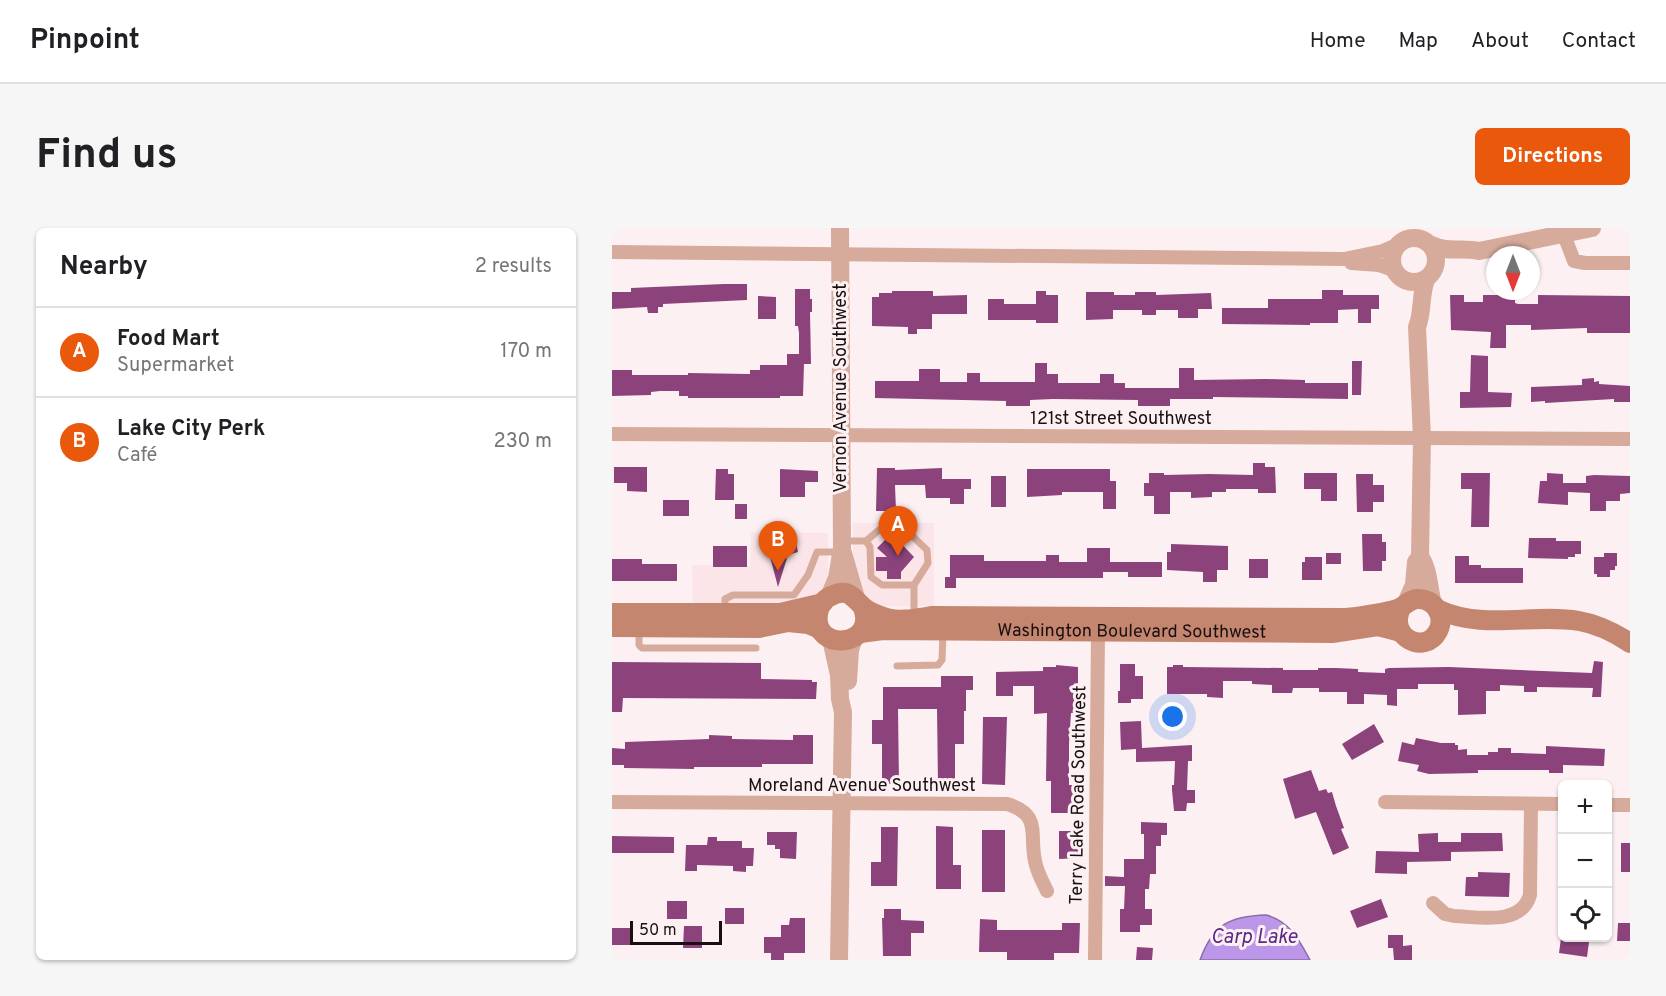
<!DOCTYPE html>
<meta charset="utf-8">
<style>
body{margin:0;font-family:Overpass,sans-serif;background:#f6f6f6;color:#202124}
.controls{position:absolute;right:18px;bottom:18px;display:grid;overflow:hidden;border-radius:9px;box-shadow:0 2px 4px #0004}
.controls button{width:54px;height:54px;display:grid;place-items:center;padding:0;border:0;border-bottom:2px solid #e0e0e0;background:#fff;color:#202124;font:30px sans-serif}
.compass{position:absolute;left:874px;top:18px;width:54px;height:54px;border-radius:50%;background:#fff;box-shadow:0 2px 4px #0004;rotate:180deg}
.scale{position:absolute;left:18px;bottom:15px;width:92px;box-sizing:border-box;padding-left:6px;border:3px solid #180f10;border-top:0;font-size:16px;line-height:21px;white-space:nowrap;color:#180f10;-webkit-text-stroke:4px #fcf0f2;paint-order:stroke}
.you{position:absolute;left:561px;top:489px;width:21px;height:21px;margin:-15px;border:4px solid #fff;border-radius:50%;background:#1a73e8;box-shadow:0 0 0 9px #1a73e833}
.badge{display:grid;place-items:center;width:39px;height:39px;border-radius:50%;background:#ea580c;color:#fff;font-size:20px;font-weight:700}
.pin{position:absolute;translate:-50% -50px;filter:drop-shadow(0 2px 3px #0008)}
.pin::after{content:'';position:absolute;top:32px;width:21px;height:18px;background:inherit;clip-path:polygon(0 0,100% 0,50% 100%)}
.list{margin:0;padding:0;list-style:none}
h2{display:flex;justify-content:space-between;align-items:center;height:78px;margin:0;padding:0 24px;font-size:26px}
h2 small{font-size:20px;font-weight:400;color:#757577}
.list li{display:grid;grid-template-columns:39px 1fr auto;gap:18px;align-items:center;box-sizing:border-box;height:90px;padding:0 24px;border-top:2px solid #e0e0e0}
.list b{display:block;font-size:22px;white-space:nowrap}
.list p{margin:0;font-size:20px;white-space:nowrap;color:#757577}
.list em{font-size:20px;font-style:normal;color:#757577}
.icon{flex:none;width:33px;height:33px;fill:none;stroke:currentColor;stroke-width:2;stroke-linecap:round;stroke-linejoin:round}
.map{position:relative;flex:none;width:1018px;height:732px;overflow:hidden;border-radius:9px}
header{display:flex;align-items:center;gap:36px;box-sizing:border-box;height:84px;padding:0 30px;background:#fff;border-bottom:2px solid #e0e0e0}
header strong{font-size:28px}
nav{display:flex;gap:33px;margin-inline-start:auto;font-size:21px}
.intro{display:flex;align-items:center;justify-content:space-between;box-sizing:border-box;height:144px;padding:0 36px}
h1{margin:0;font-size:42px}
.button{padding:15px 27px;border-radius:9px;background:#ea580c;color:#fff;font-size:21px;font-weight:700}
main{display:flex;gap:36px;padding:0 36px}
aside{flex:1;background:#fff;border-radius:9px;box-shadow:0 2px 4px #0004}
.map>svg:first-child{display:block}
.built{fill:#fce5e8}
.water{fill:#bb96e9;stroke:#8a6ea8;stroke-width:1.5}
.building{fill:#8c437c}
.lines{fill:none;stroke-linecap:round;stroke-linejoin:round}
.service{stroke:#d6ab9b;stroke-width:7}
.minor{stroke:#d6ab9b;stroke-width:14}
.tertiary{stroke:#d6ab9b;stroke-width:18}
.secondary{stroke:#c58670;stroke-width:20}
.labels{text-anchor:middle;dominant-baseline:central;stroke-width:6;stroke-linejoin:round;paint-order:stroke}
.street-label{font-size:18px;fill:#180f10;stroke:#fcf0f2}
.water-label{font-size:20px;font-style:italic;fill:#592787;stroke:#fcf0f2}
</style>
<header>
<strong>Pinpoint</strong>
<nav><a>Home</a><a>Map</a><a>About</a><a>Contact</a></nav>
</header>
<div class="intro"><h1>Find us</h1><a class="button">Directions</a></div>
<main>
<aside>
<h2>Nearby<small>2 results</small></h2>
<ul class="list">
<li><span class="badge">A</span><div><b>Food Mart</b><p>Supermarket</p></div><em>170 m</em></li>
<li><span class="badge">B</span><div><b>Lake City Perk</b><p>Café</p></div><em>230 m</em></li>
</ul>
</aside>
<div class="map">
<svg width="1018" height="732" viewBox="0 0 1018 732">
<rect width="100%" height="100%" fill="#fcf0f2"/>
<!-- built -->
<path class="built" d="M241,295H322V378L241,379Z
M139,304L216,305V369L201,379L81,380L80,337L138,338Z"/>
<!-- water -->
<path class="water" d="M654,687C678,693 687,712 698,732H588C601,696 618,688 654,687Z"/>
<!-- building -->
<path class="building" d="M112,56H135V72L51,76V79H46V85H36L35,79L0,81V64H19V60Z
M183,61H198V71H200V84H198L199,136H192L191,168H168V170H76V168H67V163H48L39,164V167L0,168V142H20V147H76V145L138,146V142H148V137H175V126H187V105L186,98H183Z
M710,62H731V67H767V81H759V95H746V81L726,82V95H698V97L610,96V80H656V71H710Z
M280,63H321V68L355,67V86H320V101H305V106H296V99L260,98V69H267V65H280Z
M424,63H434V67H446V95H424V92H376V71H392V76H424Z
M474,64H502V67H523V64H544V67L599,65L600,81H586V90H566V82H544V87H530V82H501V91L474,92Z
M838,67H852V74H871V67H903V75L906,76H926V67L1018,68V105H975V100L919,102V97H894V120H878L879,104L839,102Z
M146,68L164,69V91H146Z
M859,127L876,128V164L900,165L899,179L848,180V164H858Z
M740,133H750L749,167H740Z
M423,135H435V146H446V155H488V146H502V155H513V160H567V140H582V152L654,151L693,152V155H736V171L601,169V171H558V178H526V172L441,171L418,172V178H394V173L263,170V153H307V141H328V154H355V145H368V154H423Z
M982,150V154L987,153V156L1018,158V174H1002V171L933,175V173L919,174V159L970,157V151Z
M641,235H653V239H663L664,265H646V261H614V264H600V269L579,270V264H558V286H542V268H532V255H537V245H552V247L597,246L641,247Z
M2,239H35V264L15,263V255H2Z
M265,240H283V242L330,240V251H359V261H352V276H338V270H314L313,257H283L284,283H264Z
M104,241H116V246H122V272H103Z
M168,241L206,243V254H193V269H168Z
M415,241H498V253H504V281H491V264H450V267L415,269Z
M692,245H725V273H709V261H692Z
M849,245H878L877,299H859L860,261H849Z
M935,245L951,246V255H974V248L982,247L1018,248V265L1008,266V273H994V283H978V265L956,264V277L926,275L928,253H935Z
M744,246H761V257H772V274H761V284H745Z
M379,248H394V279H379Z
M51,272H77V288H51Z
M123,276H135V291H123Z
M750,306H770V314H774V333H770V343H751Z
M277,308H282L302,329L289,344V351H275V343H264V329H275L265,320Z
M183,310L186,324L176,327L166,359L155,317Z
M917,310H944V313H969V326H963V329H956V331L916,330Z
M559,316L616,318V342H605V354H591V344L555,342V324H559Z
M101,318H135V339H101Z
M475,320H498V334H550V349H516V344H491V350H344V360H333V349H338V327H372V333H434V327H447V334H475Z
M714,325H729V336H714Z
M992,325H1005V338H1003V342H998V349H985V346H982V329H992Z
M843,328H857V337H869V340H911V355H843Z
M693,329H710V352H690V334H693Z
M0,331H30V336H65V353H0Z
M637,331H656V350H637Z
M982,433L991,434L989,469H980L981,460L925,459V464H912V458L888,457V463H874V486L846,487V462H842V456H806V461H785V478L775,477V467L752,466V476H735V464H707V460H681L680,465H660V457L640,456V453H611V470L595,469V466H555V439H561V437H571V439L671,440V442H706V440H724L746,441V444L773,445V441L777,440L837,439L980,445Z
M0,434L149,435V451L200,452V454H205L204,471L11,470L10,484H0Z
M508,436H523V448H531V471H519V475H506V463H508Z
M444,437L466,439V456L463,462V485H459L457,516V557H463V585H439V553H434L435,485L422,486V458H401V468H384V444L431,443V439H444Z
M329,448H361V462H354V483H352V516H343V556H326L325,481H286L287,556H270V516H260V492H271V459H329Z
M371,489H395L393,557L370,556Z
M529,493L530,520L580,517V533H576L575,562H583V575H575L574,583H562L560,562V557H562L563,533L524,534V521L509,522L508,494Z
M762,496L772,514L740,532L730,516Z
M97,507L120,508V511L181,512V507H201V536H150V539H82V541L12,540V537H0V520L13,521V514L97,511Z
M804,510L829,515H843V517H846V522L855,521V527H876V524H886V520H899V525H908L934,526V518L993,521L992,538L951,537V545H937V542H866V545L817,546L805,543L807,537L786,533L790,514L802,517Z
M699,542L707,563L714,561L716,565L720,564L724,578L732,600L729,601L737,620L721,627L704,584L683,591L671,551Z
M529,594L555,595V607H549V618H544V646H538L537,661H533V681H540V697H528V704H508V681H512L513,658H493V648L512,649V631H532V606H529Z
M324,598L341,599V637H349V661H324Z
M269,599H286L285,658H259V634H269Z
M370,602H393V664H370Z
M447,603H471V630L447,631Z
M155,604H185L184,631L168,630V621H163V617H155Z
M826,605V614H849V605H890L891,623L839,624V633L795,634V646L763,645L764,623L807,624L806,606Z
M0,608L62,609V625H0Z
M96,609H105V613H130V620H142L141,638H134V644L121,643V638L85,637V643H73L74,617H95Z
M1009,615H1018V644H1009Z
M866,644L898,645L897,669L853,668L854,649H866Z
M769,671L776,689L745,700L738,683Z
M55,673H75V691H55Z
M113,680H132V696H113Z
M272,681H289V692L312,693V705H299V728H271L270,690H272Z
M178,690H193V725H172V732H159V725H152V709H169V697H177Z
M368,691L385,692V702H450V695H468L467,725H442V732H395V724H367Z
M1006,695H1018V713H1005Z
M72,698H90V720H71Z
M0,700H18V717H0Z
M776,707H791V718L800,717V732H782L781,720H776Z
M949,710H968V713L977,714L975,729L947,725Z
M525,719L541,720L540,732H524Z"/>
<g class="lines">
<!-- service -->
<path class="service" d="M230,313H254L267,302H294L315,322L316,335L302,357V388
M254,313L258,319L259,349L270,357H302
M113,383V371L121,367H182L196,347L205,324H227
M27,400V417L30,420H144
M285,438L326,437L330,432L331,405"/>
<!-- minor -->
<path class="minor" d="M952,7L962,33L973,35H1018
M0,24L732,31L771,23L787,16
M739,35L767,37L782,42
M0,206L1018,211
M0,574L395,576C430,587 417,605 423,633C425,644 430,653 435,663
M773,574L951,576
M996,577H1018
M821,675L833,686L842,688C868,689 909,698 918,667L919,576
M483,732L486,403"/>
<!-- tertiary -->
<path class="tertiary" d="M780 32a22 22 0 1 1 44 0a22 22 0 1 1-44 0Z
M820,17C836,25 850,19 867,23L980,0
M231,325L244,370
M809,330C817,342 817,362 821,376
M217,369L225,350L230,320L228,0
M794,375L802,357L804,334L808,329L810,210L805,99C811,86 808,67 814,52
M219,411L227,447L228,471L231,484L227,732
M236,453L238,422L242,410"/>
<!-- secondary -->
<g class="secondary">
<path d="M251,380C266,419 200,425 206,386C207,378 212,371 219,368C239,358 242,373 254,381C260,385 268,388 275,390C290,394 306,390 321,388L734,390C751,388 768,386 785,381C792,379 796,372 805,371C822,370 834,388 826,403C813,428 775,409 789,380"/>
<path d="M825,381C872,403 919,385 967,393C985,396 1003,405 1018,415"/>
<path d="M0,385H168L211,375"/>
<path d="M0,399L147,400L176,394L196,396L208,401"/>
<path id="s1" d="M248,405L271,402L720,405L766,398L789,404"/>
</g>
</g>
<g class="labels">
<!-- street labels -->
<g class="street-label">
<text transform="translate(229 160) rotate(-90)">Vernon Avenue Southwest</text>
<text x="509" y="191">121st Street Southwest</text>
<text stroke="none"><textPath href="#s1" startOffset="272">Washington Boulevard Southwest</textPath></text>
<text x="250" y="558">Moreland Avenue Southwest</text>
<text transform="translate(467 567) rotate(-89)">Terry Lake Road Southwest</text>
</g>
<!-- water labels -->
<g class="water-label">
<text x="642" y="710">Carp Lake</text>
</g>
</g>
</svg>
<div class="controls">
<button>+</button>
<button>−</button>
<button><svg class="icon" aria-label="locate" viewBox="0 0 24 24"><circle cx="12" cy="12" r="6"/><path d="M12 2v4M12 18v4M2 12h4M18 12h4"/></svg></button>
</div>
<svg class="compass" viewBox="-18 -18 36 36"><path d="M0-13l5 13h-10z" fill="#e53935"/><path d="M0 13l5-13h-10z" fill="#757577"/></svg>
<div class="scale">50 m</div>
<div class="you"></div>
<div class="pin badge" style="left:286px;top:328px">A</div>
<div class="pin badge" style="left:166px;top:343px">B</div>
</div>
</main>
